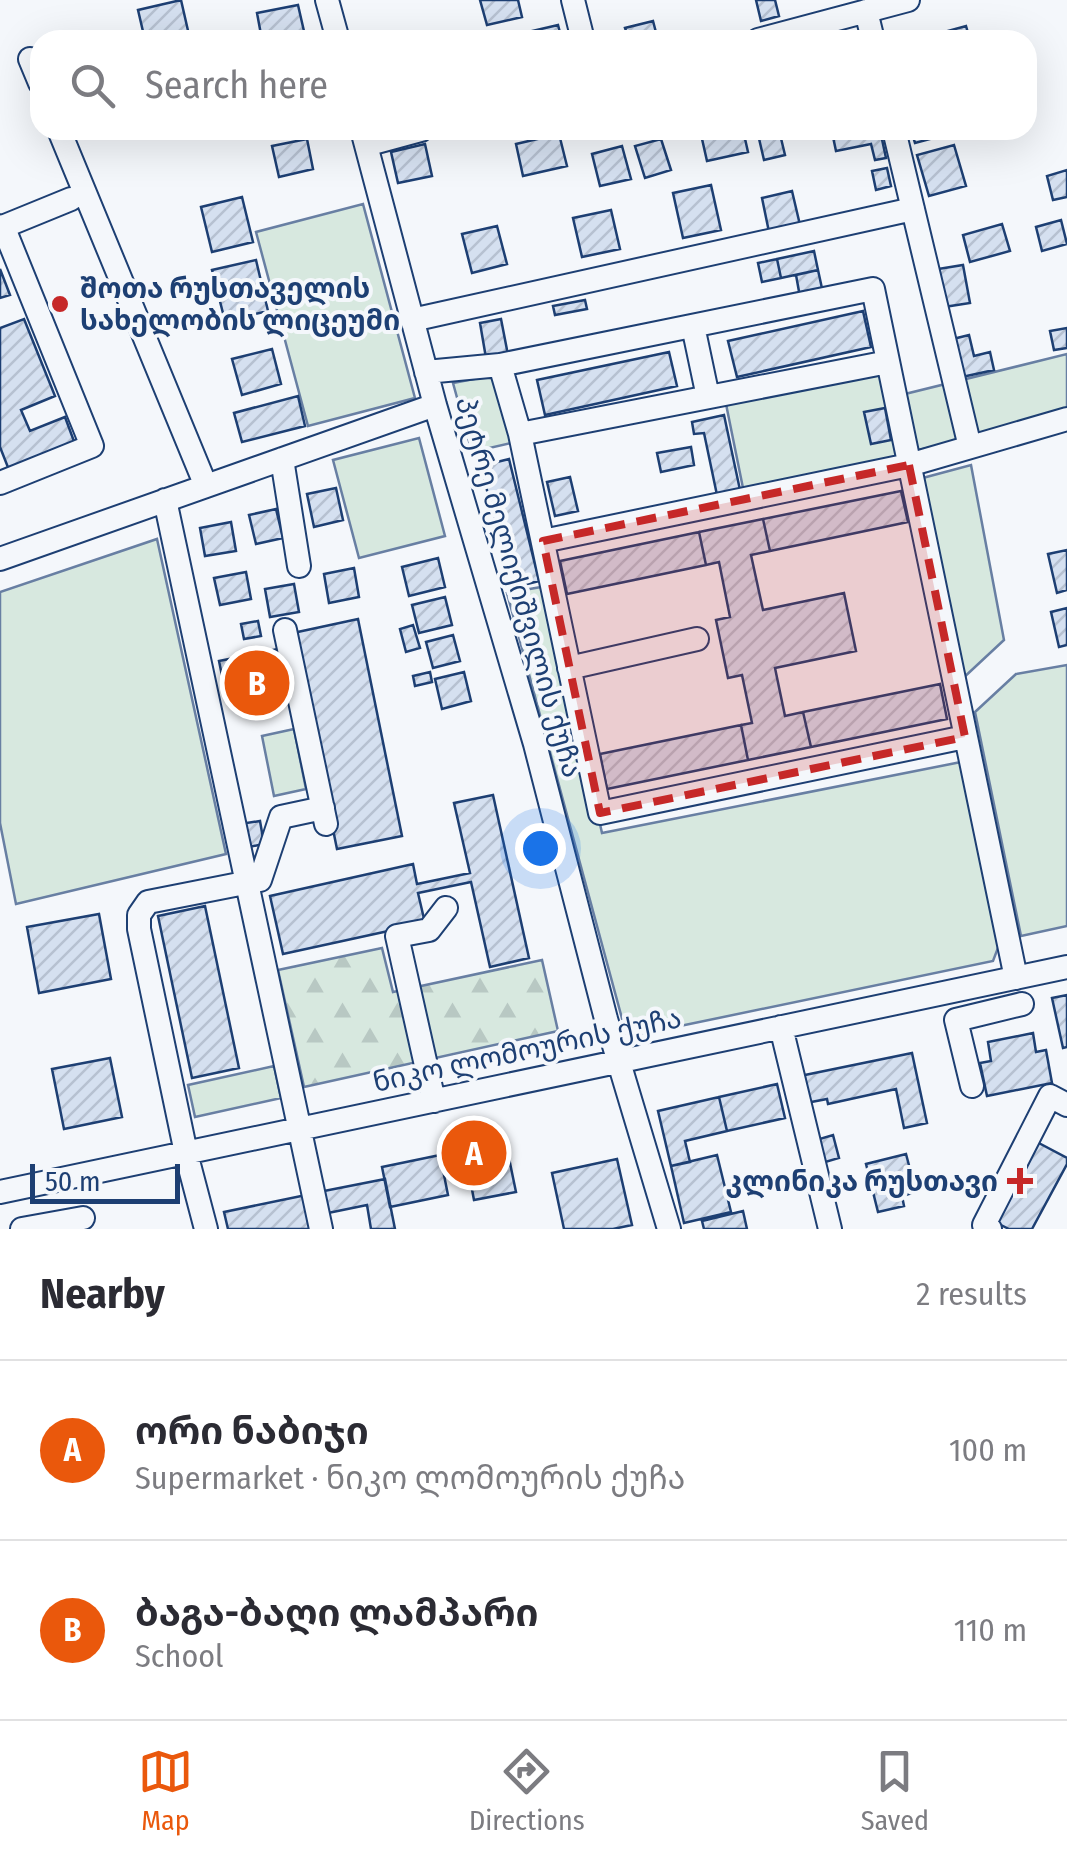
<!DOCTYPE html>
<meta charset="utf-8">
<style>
body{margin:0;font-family:"Fira Sans Condensed","Noto Sans Georgian",sans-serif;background:#f2f2f3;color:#2b2b33}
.scale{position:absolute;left:30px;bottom:25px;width:150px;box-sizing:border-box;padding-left:10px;border:5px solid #1d3f73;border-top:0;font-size:28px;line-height:35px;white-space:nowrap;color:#1d3f73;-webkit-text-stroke:8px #f4f7fb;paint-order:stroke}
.you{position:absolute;left:540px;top:848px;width:35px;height:35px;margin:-25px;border:8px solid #fff;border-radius:50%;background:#1a73e8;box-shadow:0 0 0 15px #1a73e833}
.badge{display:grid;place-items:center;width:65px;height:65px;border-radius:50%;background:#ea580c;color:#fff;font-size:32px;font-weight:700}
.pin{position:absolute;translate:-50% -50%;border:5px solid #fff;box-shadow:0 2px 10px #0006}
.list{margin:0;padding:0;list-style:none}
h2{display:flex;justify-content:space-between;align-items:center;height:130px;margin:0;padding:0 40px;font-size:42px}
h2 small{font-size:32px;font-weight:400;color:#7c7c81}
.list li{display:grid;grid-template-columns:65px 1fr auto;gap:30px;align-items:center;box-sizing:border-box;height:180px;padding:0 40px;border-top:2px solid #e1e1e2}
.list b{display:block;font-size:38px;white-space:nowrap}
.list p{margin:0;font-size:32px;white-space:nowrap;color:#7c7c81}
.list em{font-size:32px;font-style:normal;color:#7c7c81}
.icon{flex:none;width:55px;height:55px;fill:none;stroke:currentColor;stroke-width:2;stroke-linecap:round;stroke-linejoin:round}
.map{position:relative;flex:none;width:1067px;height:1229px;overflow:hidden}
.search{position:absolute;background:#fff;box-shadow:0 10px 40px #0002;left:30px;right:30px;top:30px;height:110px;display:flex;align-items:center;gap:25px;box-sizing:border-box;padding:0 35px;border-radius:30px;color:#7c7c81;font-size:38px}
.sheet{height:490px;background:#fff}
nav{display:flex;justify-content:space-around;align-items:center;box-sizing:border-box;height:140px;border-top:2px solid #e1e1e2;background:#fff;font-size:28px;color:#7c7c81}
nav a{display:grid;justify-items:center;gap:5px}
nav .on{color:#ea580c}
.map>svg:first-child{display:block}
.green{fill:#d7e8df;stroke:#687fa3;stroke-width:2.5}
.forest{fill:url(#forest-firs);stroke:#687fa3;stroke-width:2.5}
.building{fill:url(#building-hatch);stroke:#1d3f73;stroke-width:2.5}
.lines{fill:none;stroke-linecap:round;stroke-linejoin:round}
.minor-casing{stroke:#1d3f73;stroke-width:26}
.minor{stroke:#f4f7fb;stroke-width:22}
.marked{fill:#c62828;fill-opacity:0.2;stroke:#c62828;stroke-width:8;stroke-dasharray:20 12;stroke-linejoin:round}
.poi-dot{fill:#c62828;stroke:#f4f7fb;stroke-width:4}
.labels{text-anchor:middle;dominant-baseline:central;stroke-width:8;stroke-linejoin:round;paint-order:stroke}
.poi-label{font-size:28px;font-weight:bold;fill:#1d3f73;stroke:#f4f7fb;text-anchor:start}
.street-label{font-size:28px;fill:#1d3f73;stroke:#f4f7fb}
</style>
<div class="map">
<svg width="1067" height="1229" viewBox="0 0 1067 1229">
<defs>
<pattern id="forest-firs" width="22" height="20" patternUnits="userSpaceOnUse" patternTransform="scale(2.5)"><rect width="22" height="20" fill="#d7e8df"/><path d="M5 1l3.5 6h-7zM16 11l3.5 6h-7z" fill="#b8c8c3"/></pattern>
<pattern id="building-hatch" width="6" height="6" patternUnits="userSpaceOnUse" patternTransform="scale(2.5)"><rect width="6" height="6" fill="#d5e0f0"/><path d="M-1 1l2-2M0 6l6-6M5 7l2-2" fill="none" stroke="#b6c1d1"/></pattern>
</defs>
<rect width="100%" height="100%" fill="#f4f7fb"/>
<!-- green -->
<path class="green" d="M363,204L415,398L308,426L256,232Z
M1067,354V414L915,451L901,395Z
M881,372L900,461L744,493L726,404Z
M500,374L520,441L472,452L453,383Z
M419,438L445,536L359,558L333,460Z
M971,465L1004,640L960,681L919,479Z
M157,539L226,854L16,904L0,823V592Z
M547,586L602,833L961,762L1001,940L993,961L627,1037L507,593Z
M1067,665V926L1021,936L975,712L1016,674Z
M294,729L306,789L274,796L262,736Z
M274,1066L281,1098L195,1117L188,1085Z"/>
<!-- forest -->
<path class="forest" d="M382,948L393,992L542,960L558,1031L304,1087L278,970Z"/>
<!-- building -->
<path class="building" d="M181,0L189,35L167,40H145L138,10Z
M480,0H518L522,17L487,25Z
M756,0H775L779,16L761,21Z
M298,5L306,40H262L257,13Z
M653,21L658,40H629L625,28Z
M558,25L562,40H512L511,36Z
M966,26L970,40H926V37Z
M700,130H743L748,152L707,161Z
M757,130H779L785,155L764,160Z
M841,130H880L886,158L875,160L871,144L836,151L832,132Z
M911,130H956V132L915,143Z
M559,134L567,166L523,176L516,144Z
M307,139L313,169L279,177L272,146Z
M661,139L671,170L645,178L635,146Z
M425,144L432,176L398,183L391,152Z
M954,145L966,186L929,196L917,155Z
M622,146L631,179L600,186L592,154Z
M887,168L891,186L876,190L872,171Z
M1067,170V197L1053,200L1047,176Z
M711,185L721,230L683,238L673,193Z
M792,191L800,225L769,232L762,198Z
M242,197L253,242L212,252L201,207Z
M611,210L620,249L582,257L573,218Z
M1061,220L1067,244L1042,251L1036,227Z
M1002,224L1010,251L970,262L963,235Z
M497,226L507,264L472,273L462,234Z
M814,251L818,270L781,278L777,259Z
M777,259L781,278L762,282L758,263Z
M256,260L268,311L225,321L212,270Z
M963,265L970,303L944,307L938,269Z
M0,269L10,295L0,298Z
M818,270L823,293L800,297L796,275Z
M585,300L587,309L555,315L553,306Z
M863,311L871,347L737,377L728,341Z
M24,319L55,396L21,410L30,431L65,417L75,444L9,470L0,447V328Z
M501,319L508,355L486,358L480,323Z
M1067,328V348L1054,350L1050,331Z
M969,335L974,356L990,352L994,370L962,377L953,339Z
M272,349L281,384L242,395L232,359Z
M669,352L677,386L545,415L537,380Z
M298,396L305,426L242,442L234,413Z
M885,408L891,440L871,444L864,412Z
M724,415L740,490L717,495L704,433L694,434L692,422Z
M691,447L694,465L661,472L657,453Z
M509,459L539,581L511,588L481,466Z
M570,477L578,511L555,516L547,482Z
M336,488L343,520L314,527L307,494Z
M901,491L908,522L770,551L763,519Z
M276,509L283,538L256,544L249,515Z
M763,519L770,551L751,555L763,610L844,593L856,651L775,668L785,716L803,712L811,747L748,760L741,725L752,723L742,675L728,678L716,620L730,617L719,562L706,565L699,532Z
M231,522L236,551L205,556L200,528Z
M699,532L706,565L567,594L560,561Z
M1067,550V590L1057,593L1048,554Z
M438,558L445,587L409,596L402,567Z
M354,568L359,597L329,603L324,574Z
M246,572L251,599L220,605L214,578Z
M294,584L299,612L270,617L265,589Z
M445,597L452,625L419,633L412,605Z
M1067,608V645L1059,647L1051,612Z
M358,619L402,836L337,849L293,633Z
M258,621L261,636L244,639L241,624Z
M413,625L420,648L406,652L400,629Z
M453,635L460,661L433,668L426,642Z
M278,649L285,683L264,687L265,693L252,695L251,690L226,695L219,661Z
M430,672L432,682L415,686L413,676Z
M464,672L471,701L442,709L435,679Z
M940,684L947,719L811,747L803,712Z
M741,725L748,760L607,789L600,754Z
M493,795L529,958L490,967L471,882L418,893L425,923L283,954L270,896L413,864L417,884L470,873L454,803Z
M260,821L264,844L244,848L240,824Z
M205,906L239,1068L192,1078L158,916Z
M99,914L111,979L39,993L27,927Z
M1067,995V1047L1063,1048L1052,998Z
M1033,1033L1036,1052L1046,1050L1052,1083L987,1096L980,1063L991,1061L988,1042Z
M912,1053L927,1123L904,1128L896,1089L828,1104L827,1099L806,1103L800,1076Z
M110,1058L122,1117L64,1129L52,1069Z
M777,1084L785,1118L727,1131L719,1097Z
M719,1097L727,1131L685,1141L690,1162L671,1166L658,1111Z
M504,1134L516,1192L474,1200L463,1142Z
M833,1135L839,1158L822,1163L816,1140Z
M1035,1141L1067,1158V1164L1032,1229H1009L993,1221Z
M906,1154L916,1192L902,1196L904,1206L878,1212L866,1164Z
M440,1155L448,1195L390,1207L382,1167Z
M717,1155L731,1212L684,1223L671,1166Z
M617,1159L632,1225L613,1229H564L552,1173Z
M385,1179L395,1229H371L367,1205L328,1213L324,1191Z
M311,1194L319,1229H228L224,1212Z
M743,1211L747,1229H704L702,1221Z"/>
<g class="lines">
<!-- minor casing -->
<g class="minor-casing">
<path id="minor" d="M327,0L338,40
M573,0L583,40
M866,11L873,40
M758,40L908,0
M30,59L40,83
M59,130L206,486
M362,130L435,405L535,744L606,1019L669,1229
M894,130L970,447
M366,145L421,130
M0,228L71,199
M412,320L913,209
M693,326L708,397
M500,365L520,434L600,813L965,737
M426,372L500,365L873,289L1016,978
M520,434L888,362
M282,459L299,566
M0,483L92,446L3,226
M165,500L321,1229
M543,541L909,465L1067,419
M0,559L435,405
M285,630L326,824
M569,668L697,639
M781,1027L830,1229
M972,1086L956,1020L1022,1004
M434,1101L397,936L429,930L446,908
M0,1192L1067,967
M22,1229L83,1218
M206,1229L186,1153L139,929V915L148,902L260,880L281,817L323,808
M990,1229L984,1225L1050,1096L1067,1105"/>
</g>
<!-- minor -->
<use href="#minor" class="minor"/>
</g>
<!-- marked area -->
<path class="marked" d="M909,465L965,737L600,813L543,541Z"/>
<!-- markers -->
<g class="poi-dot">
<circle cx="60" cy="304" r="10"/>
<path d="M1015 1166h10v10h10v10h-10v10h-10v-10h-10v-10h10z"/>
</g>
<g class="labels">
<!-- poi labels -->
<g class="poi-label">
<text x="80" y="288">შოთა რუსთაველის<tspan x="80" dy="32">სახელობის ლიცეუმი</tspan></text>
<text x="998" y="1181" text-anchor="end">კლინიკა რუსთავი</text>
</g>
<!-- street labels -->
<g class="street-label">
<text transform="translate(519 587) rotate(74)">პეტრე მელიქიშვილის ქუჩა</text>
<text transform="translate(527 1050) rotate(-12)">ნიკო ლომოურის ქუჩა</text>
</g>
</g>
</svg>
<div class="scale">50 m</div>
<div class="you"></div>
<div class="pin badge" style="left:474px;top:1153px">A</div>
<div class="pin badge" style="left:257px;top:683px">B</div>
<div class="search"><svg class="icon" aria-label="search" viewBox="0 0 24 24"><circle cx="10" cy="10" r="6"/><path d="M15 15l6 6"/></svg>Search here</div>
</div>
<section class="sheet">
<h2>Nearby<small>2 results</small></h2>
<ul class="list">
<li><span class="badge">A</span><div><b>ორი ნაბიჯი</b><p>Supermarket · ნიკო ლომოურის ქუჩა</p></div><em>100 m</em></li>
<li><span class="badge">B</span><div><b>ბაგა-ბაღი ლამპარი</b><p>School</p></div><em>110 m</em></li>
</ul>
</section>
<nav>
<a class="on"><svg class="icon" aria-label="map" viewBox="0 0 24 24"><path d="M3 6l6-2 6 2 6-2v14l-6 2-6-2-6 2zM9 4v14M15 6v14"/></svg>Map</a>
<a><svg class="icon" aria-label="directions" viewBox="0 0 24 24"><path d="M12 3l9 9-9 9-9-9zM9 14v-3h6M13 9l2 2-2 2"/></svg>Directions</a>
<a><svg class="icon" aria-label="saved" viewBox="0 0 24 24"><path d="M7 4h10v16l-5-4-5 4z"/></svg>Saved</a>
</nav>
